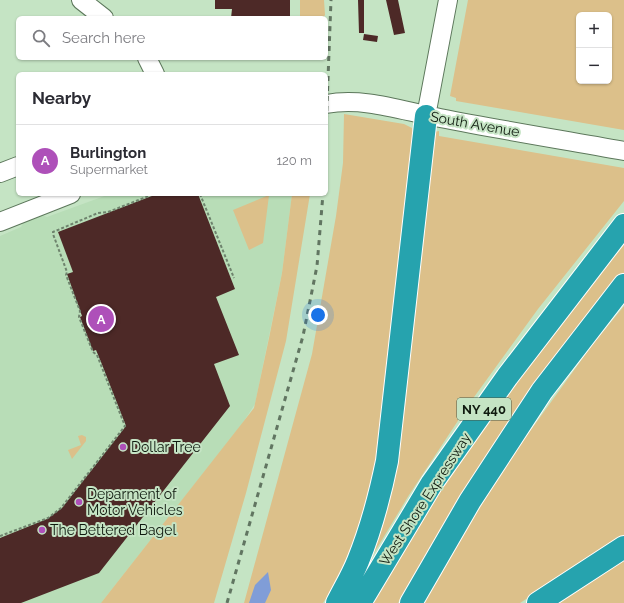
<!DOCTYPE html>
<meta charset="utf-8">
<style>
body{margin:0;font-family:Raleway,sans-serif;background:#f7f7f7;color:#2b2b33}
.controls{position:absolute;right:12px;top:12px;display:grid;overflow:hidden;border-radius:6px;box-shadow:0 1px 3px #0004}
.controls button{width:36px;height:36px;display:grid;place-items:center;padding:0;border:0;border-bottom:1px solid #e1e1e2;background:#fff;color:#2b2b33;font:20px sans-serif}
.you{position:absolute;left:318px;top:315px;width:14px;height:14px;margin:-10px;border:3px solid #fff;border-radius:50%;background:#1a73e8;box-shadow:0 0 0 6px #1a73e833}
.badge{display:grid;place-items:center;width:26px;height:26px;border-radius:50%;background:#ae50b9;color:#fff;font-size:13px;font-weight:700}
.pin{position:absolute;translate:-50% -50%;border:2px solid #fff;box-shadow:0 1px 4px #0006}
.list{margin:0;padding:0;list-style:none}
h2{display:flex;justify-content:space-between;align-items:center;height:52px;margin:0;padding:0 16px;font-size:17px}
h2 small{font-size:13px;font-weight:400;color:#7c7c81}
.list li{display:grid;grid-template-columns:26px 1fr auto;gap:12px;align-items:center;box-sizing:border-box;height:72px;padding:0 16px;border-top:1px solid #e1e1e2}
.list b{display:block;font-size:15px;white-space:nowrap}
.list p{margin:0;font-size:13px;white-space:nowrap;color:#7c7c81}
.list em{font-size:13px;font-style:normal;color:#7c7c81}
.icon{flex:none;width:22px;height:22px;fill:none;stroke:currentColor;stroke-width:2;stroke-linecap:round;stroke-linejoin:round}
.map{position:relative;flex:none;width:624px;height:603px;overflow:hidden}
.search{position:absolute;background:#fff;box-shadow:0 1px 3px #0004;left:16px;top:16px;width:312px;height:44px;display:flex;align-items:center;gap:10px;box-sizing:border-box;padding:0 14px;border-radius:6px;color:#7c7c81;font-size:15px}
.panel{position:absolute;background:#fff;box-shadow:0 1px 3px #0004;left:16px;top:72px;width:312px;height:124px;border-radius:6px}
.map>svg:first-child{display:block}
.built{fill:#b8ddb7}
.green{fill:#dcc08a;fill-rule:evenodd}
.water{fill:#809dd7}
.building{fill:#4d2927}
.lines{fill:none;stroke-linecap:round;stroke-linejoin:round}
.minor-casing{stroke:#5c775b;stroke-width:20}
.highway-casing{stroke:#fff;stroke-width:24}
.path{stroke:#6e836d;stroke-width:2;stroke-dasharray:3 2;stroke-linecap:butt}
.minor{stroke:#fff;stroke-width:18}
.highway{stroke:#26a3ae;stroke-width:22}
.rail{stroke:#617561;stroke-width:3;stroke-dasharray:5 5;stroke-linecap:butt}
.poi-dot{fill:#ae50b9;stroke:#c5e4c4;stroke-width:1.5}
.labels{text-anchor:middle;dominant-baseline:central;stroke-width:4;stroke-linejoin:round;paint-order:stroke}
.shield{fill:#c5e4c4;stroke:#465745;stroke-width:1}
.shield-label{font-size:13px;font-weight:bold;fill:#0f1a0f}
.street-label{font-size:14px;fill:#0f1a0f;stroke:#c5e4c4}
.poi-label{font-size:14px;fill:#0f1a0f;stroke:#c5e4c4;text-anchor:start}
</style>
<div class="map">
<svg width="624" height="603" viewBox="0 0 624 603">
<rect width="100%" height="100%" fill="#c5e4c4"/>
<!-- built -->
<path class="built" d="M110,194H292L282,273L255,404L242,424L101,603H0V236L21,227L23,223L42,215L47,217Z"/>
<!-- green -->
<path class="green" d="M300,0H324L325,15L323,18H300Z
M468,0H624V130L456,101V98L450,96ZM579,15H609V81H579Z
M344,114L404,124L412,128L413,134L382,432L366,514L334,586L323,603H244L312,354L336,216L343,163Z
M439,131V136L624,168V201L538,309L469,404L409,495L344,603L365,548L434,132Z
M292,194H310L286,341L246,493L214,603H101L254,408L269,338L282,273Z
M269,195L263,243L249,250L233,210Z
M624,233V274L559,355L484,460L413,576L398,603H369L466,446Z
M624,306V535L520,603H421L507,463L593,344Z
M82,435L86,437V441L72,459L68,450L81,445L78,436Z
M624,560V603H550L602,569Z"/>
<!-- water -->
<path class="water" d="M268,572L271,590L265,603H249L255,585Z"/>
<!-- building -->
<path class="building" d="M215,0H290V18H231L232,9H215Z
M358,0H364V33H359Z
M386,0H398L405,33L394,35Z
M364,34L378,36L377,42L363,40Z
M157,194H198L235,289L216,297L239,355L214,364L230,406L99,573L21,603H0V538L47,519L62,508L126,426L101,362L96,350L93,351L80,317L82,316L67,274L73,272L58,232Z"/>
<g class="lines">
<!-- minor casing -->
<g class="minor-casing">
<path id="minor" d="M81,0L104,18
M147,58L155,74
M326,104C365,97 402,111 440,118C501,130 563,140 624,151
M426,116L448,0
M0,173L18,166
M0,222L71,194"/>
</g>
<!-- highway casing -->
<g class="highway-casing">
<path id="highway" d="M337,603C344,589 352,576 358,561C371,529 380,495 387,461L426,116
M360,603L432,483L507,377L624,225
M411,603L470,501L542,391L624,285
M538,603L624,547"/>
</g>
<!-- path -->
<path class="path" d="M200,194L234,278
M0,536L48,518L61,508L125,426L97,355L93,352L79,317L80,311L66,275L67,272L53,234V232L98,213L108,212L154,194"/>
<!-- minor -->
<use href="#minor" class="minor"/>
<!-- highway -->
<use href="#highway" class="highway"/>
<!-- rail -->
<path class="rail" d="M326,131L331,0
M227,603L303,336L317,266L323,194"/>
</g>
<!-- markers -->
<g class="poi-dot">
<circle cx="123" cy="447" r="4"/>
<circle cx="79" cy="502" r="4"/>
<circle cx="42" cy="530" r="4"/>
</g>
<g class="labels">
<!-- shield labels -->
<rect class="shield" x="457" y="398" width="54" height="22" rx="3"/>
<g class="shield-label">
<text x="484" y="409">NY 440</text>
</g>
<!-- street labels -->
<g class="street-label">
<text transform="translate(475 124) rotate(10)">South Avenue</text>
<text transform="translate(425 499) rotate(-57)">West Shore Expressway</text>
</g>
<!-- poi labels -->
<g class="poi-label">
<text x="131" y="447">Dollar Tree</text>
<text x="87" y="494">Deparment of<tspan x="87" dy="16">Motor Vehicles</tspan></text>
<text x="50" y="530">The Bettered Bagel</text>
</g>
</g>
</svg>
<div class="controls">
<button>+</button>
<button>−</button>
</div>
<div class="you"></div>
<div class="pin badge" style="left:101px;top:319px">A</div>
<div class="search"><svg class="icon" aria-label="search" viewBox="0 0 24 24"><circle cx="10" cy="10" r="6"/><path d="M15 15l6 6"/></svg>Search here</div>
<section class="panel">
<h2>Nearby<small></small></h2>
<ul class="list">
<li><span class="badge">A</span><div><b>Burlington</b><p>Supermarket</p></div><em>120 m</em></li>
</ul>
</section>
</div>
